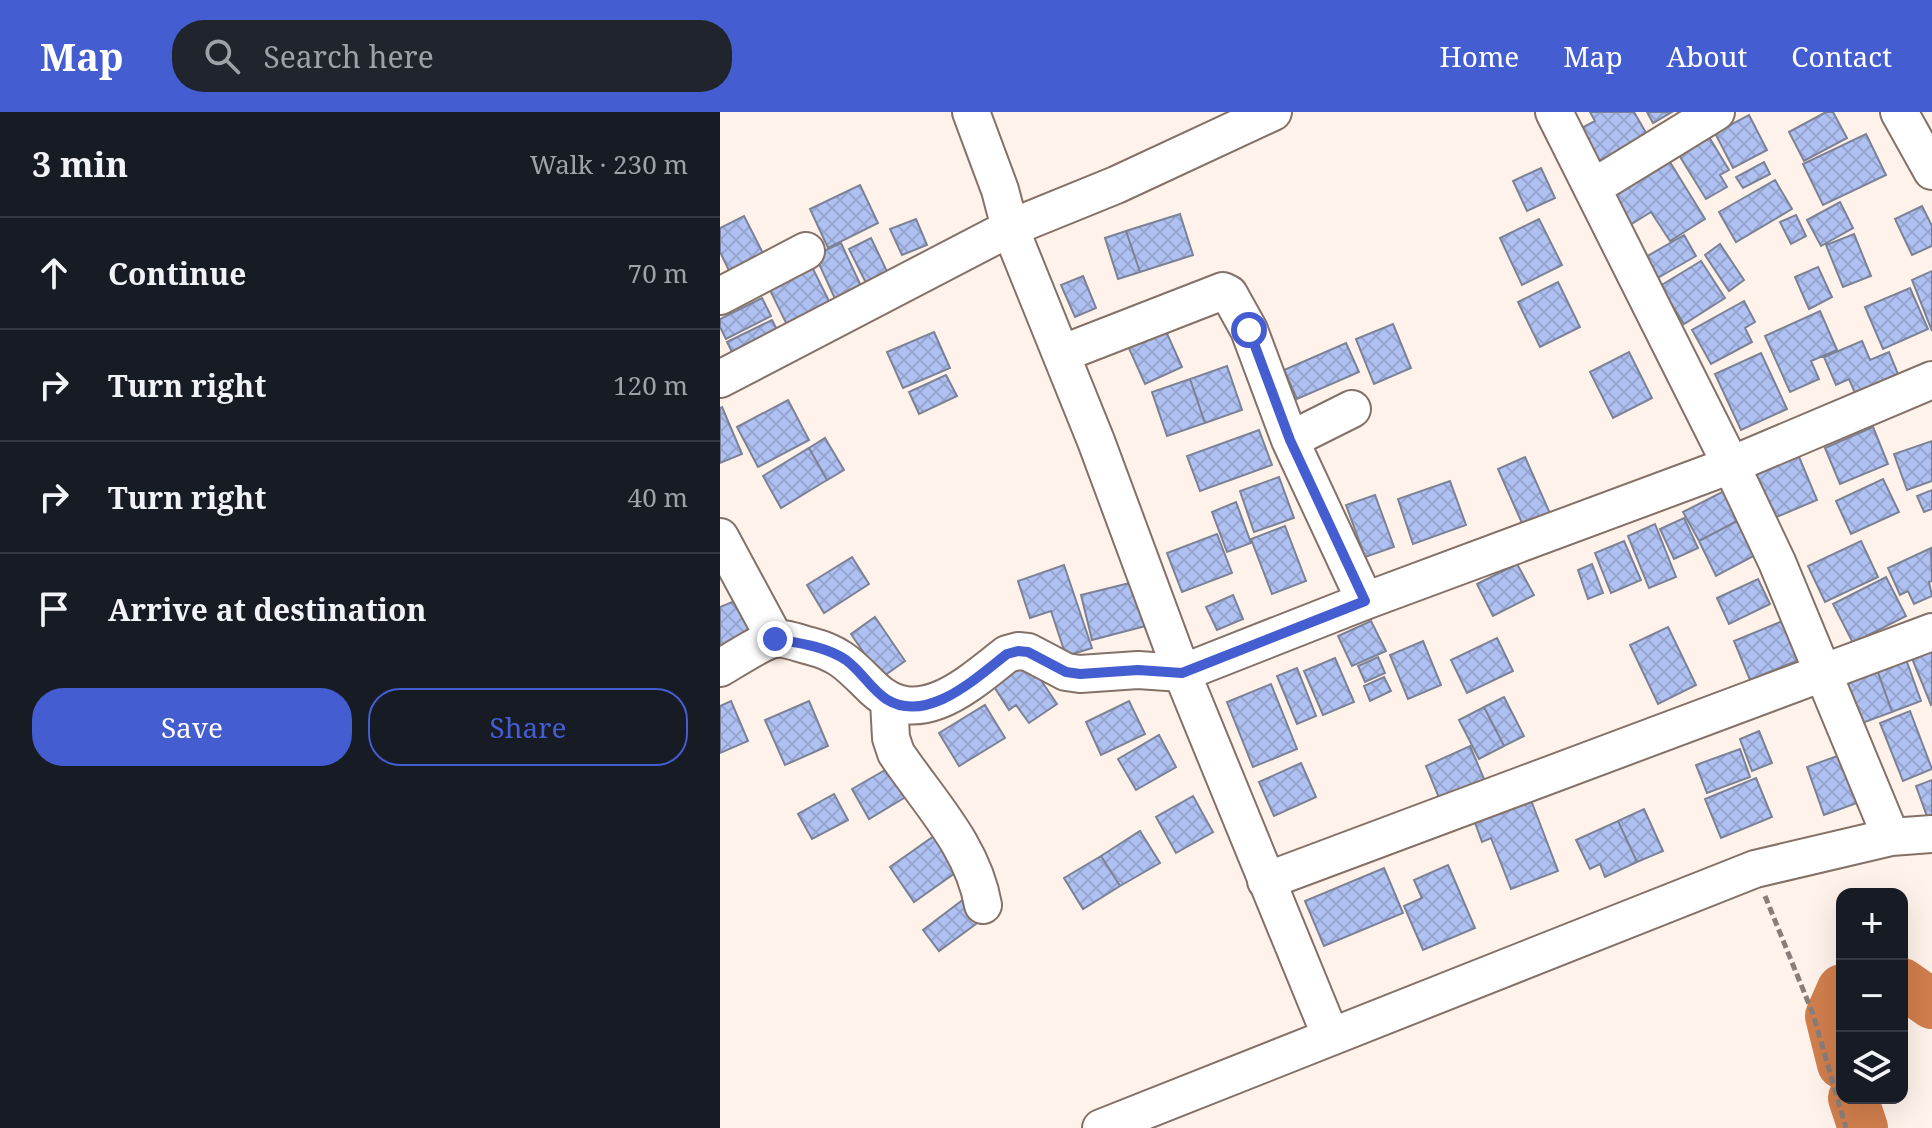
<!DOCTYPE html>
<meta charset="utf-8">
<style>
body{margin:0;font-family:"Noto Serif",serif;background:#20242c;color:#f1f3f6}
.controls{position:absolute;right:24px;bottom:24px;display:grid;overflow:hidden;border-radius:16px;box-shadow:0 8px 32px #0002}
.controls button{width:72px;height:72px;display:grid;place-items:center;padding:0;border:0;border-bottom:2px solid #363941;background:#171b24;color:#f1f3f6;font:40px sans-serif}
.stop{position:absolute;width:24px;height:24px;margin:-18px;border:6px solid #445dd1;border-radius:50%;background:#fff}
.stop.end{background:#445dd1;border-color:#fff;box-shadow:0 2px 8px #0008}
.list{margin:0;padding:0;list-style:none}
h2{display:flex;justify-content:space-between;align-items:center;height:104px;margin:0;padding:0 32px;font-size:34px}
h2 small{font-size:26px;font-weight:400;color:#9ea1a6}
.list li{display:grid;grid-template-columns:52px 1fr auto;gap:24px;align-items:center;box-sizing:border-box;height:112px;padding:0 32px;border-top:2px solid #363941}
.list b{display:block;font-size:30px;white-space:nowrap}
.list em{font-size:26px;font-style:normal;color:#9ea1a6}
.actions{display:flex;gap:16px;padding:24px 32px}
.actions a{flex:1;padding:18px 0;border:2px solid #445dd1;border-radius:32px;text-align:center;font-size:28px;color:#445dd1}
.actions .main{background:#445dd1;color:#fff}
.icon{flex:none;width:44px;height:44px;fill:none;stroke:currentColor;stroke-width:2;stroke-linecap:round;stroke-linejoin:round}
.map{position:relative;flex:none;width:1212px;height:1016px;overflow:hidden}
header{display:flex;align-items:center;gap:48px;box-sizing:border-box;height:112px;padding:0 40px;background:#445dd1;color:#fff}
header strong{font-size:38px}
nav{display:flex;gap:44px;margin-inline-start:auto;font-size:28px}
.search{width:560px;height:72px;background:#20242c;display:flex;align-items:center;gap:20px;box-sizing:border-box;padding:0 28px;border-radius:32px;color:#9ea1a6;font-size:30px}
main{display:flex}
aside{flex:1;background:#171b24}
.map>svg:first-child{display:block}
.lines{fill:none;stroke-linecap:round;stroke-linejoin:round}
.river{stroke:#d17e4c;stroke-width:50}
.building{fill:url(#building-cross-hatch);stroke:#7c8295;stroke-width:2}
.minor-casing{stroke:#847167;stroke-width:40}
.path{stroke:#897e79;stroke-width:5;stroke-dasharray:8 4;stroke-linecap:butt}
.minor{stroke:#fff;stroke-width:36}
.route{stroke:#445dd1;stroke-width:10}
</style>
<header>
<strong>Map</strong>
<div class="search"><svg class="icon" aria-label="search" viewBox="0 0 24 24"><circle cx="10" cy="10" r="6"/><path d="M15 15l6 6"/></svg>Search here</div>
<nav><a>Home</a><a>Map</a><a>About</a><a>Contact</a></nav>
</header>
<main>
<aside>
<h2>3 min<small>Walk · 230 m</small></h2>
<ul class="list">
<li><svg class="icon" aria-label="ahead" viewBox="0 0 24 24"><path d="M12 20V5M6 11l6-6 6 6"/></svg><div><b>Continue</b></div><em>70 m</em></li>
<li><svg class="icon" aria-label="right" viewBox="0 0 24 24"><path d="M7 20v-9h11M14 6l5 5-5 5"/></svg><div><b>Turn right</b></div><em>120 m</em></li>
<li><svg class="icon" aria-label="right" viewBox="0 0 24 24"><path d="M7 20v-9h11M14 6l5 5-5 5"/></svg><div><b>Turn right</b></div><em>40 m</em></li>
<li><svg class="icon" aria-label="arrive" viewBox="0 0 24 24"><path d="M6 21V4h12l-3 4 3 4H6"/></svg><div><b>Arrive at destination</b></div></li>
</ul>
<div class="actions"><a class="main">Save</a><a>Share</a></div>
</aside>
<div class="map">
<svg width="1212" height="1016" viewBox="0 0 1212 1016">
<defs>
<pattern id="building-cross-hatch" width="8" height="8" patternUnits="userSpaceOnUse" patternTransform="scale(2)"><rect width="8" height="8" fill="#afc1f3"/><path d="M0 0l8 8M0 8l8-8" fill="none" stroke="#96a5cf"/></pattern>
</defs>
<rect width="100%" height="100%" fill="#fff2ea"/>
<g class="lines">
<!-- river -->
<path class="river" d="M1182,871L1212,892
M1122,877L1110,904L1122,952
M1133,986L1143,1016"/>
</g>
<!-- building -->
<path class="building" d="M870,0H914L929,26L881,54L860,17L875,9Z
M927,0H952L933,11Z
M1106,0H1113L1127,26L1084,49L1069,20Z
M1029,3L1047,38L1013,56L995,21Z
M1146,22L1166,63L1103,93L1083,52Z
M989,25L1009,58L1000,63L1007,75L986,87L959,43Z
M945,42L985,107L950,129L931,100L905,116L883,80Z
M1044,50L1050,62L1023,76L1016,65Z
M821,56L835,86L807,99L793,69Z
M1055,68L1072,97L1016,130L999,100Z
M140,73L158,111L108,136L90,97Z
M1120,90L1133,116L1101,134L1087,108Z
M1202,94L1212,114V134L1192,143L1175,107Z
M460,102L473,143L420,160L406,119Z
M1076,103L1086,124L1071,132L1060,110Z
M24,104L47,149L13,167L0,140V116Z
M196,107L207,133L182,143L170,117Z
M819,107L842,153L802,173L780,126Z
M406,119L420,160L398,167L385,126Z
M1134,122L1151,164L1123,175L1106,133Z
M964,123L976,144L929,171L917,150Z
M151,126L173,172L152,183L129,137Z
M121,131L147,187L121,200L95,143Z
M1000,132L1024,168L1009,179L985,143Z
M981,149L1005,186L964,212L940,174Z
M90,151L112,195L69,217L47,172Z
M1098,155L1112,185L1089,197L1075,165Z
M1212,159V219L1192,168Z
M363,164L376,196L355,205L341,173Z
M838,170L860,215L820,235L798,190Z
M1190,176L1208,217L1163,237L1145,195Z
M42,186L51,204L6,227L0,215V207Z
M1024,189L1035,210L1025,216L1032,230L991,252L972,218Z
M1100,199L1117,238L1091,249L1099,267L1070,280L1045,224Z
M440,206L462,255L425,272L403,223Z
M52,208L64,231L19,254L7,230Z
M673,212L691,256L654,272L636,227Z
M214,220L230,256L183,276L167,240Z
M1142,229L1150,248L1169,240L1178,262L1135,281L1129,267L1116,273L1104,245Z
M626,231L639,260L577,287L564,258Z
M909,240L932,286L893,306L870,260Z
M1041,241L1067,297L1021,318L995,262Z
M507,254L522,298L485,311L470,267Z
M226,263L237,284L199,302L189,280Z
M470,267L485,311L447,324L432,280Z
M68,288L89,328L38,355L17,315Z
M2,295L22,342L0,351V296Z
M1153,315L1168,352L1120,372L1105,336Z
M539,318L552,353L480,379L467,344Z
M105,326L124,358L107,368L89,336Z
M1212,329V369L1187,378L1174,342Z
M89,336L107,368L61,396L43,364Z
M1077,340L1097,388L1054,406L1034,358Z
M805,345L832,406L805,418L778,357Z
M559,365L574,406L534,420L520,379Z
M1163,367L1179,400L1131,422L1116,389Z
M730,369L746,413L693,432L678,387Z
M1006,378L1021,407L979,429L963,400Z
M1212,378V397L1204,400L1197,384Z
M655,383L674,435L645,445L626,393Z
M516,390L531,431L507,440L492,400Z
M964,406L978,436L954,447L940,417Z
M1021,407L1039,441L996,464L979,429Z
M935,412L956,465L929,476L908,424Z
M565,414L586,469L552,482L531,427Z
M497,422L512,461L462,480L447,441Z
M904,429L921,468L891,481L875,441Z
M1141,429L1158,465L1105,490L1088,454Z
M1211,436L1212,469L1209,470L1212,484L1194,492L1188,479L1180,483L1168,456Z
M132,445L149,472L104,501L87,473Z
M797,452L814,483L773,504L757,472Z
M872,452L883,481L868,487L858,458Z
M344,453L372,536L346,544L331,499L310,506L298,469Z
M1166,465L1186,504L1133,531L1113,492Z
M426,467L437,511L372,528L361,483Z
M1038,467L1050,492L1009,512L997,486Z
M513,483L523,507L497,518L486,495Z
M22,486L36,520L0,534V495Z
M155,505L185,549L161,566L131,522Z
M1065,508L1081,547L1030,568L1014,529Z
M651,509L666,539L632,554L618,524Z
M948,515L976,573L938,592L910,533Z
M777,526L793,559L747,581L731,548Z
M703,529L721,573L688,587L670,543Z
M1212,530V592L1211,593L1189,539Z
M1183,539L1201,589L1172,600L1154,549Z
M658,545L665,561L645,570L638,554Z
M306,546L337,592L309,611L296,593L289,598L271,570Z
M615,546L634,590L603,603L584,559Z
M1154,549L1172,600L1134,614L1115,564Z
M577,556L596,604L577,612L557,564Z
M664,565L671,579L650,589L644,574Z
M551,572L577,637L533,655L507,590Z
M784,585L804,624L784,634L764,595Z
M11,589L28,629L0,641V594Z
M89,589L108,634L65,653L45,608Z
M409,589L425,622L381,643L366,610Z
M265,593L285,626L239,654L219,621Z
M764,595L784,634L759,647L739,608Z
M1190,599L1212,657L1183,669L1160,611Z
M1039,619L1052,651L1032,659L1020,627Z
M439,623L456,655L416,678L398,647Z
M750,634L767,674L722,693L706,654Z
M1020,637L1030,665L987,681L976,653Z
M1131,639L1148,687L1104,703L1087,655Z
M581,651L596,685L554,704L539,670Z
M172,654L189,683L149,707L132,677Z
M1036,666L1052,705L1001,726L985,687Z
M1212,668V706L1208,707L1196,674Z
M114,682L128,708L92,727L78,702Z
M809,683L838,759L791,777L771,726L762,730L753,705Z
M473,684L493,720L456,741L436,705Z
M924,697L943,739L917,750L898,709Z
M898,709L917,750L885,765L880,752L870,757L856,728Z
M420,719L440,751L400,774L381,744Z
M214,724L238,759L194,790L170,755Z
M381,744L400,774L363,797L344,766Z
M728,753L755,816L703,838L684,794L702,786L694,768Z
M664,756L683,801L604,834L585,789Z
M244,787L260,809L219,839L203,818Z"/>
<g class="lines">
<!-- minor casing -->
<g class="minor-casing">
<path id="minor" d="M251,0L280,78L290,116L376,329L462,561L611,925
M834,0L1011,353L1057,450L1171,725
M1179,0L1212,59
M872,76L996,0
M0,184L86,139
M341,242L503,179L509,182L529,218L570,328L645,489
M0,267L290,116L396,73L553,0
M570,328L632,297
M0,425L55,527
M0,556C12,549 43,529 54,527C64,525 81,532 90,534C122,542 131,555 154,577C199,619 250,571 287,542L298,539L308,540L346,560L360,562L418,558L462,561L645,489L1011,353L1212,268
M169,589L171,626L176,641C208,689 253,734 263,793
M546,769L1212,520
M381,1016L1035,757L1171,725L1212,722"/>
</g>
<!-- path -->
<path class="path" d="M1045,784L1093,902L1126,1016"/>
<!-- minor -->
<use href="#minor" class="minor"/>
</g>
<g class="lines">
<!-- route -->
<path class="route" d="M55,527C78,531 105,534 126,548C141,559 151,577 166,587C207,613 256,566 287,542L298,539L308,540L346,560L360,562L418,558L462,561L645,489L570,328L529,218"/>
</g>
</svg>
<div class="controls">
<button>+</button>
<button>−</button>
<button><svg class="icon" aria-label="layers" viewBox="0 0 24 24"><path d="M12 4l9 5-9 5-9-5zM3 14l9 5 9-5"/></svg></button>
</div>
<div class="stop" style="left:529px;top:218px"></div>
<div class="stop end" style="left:55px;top:527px"></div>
</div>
</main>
